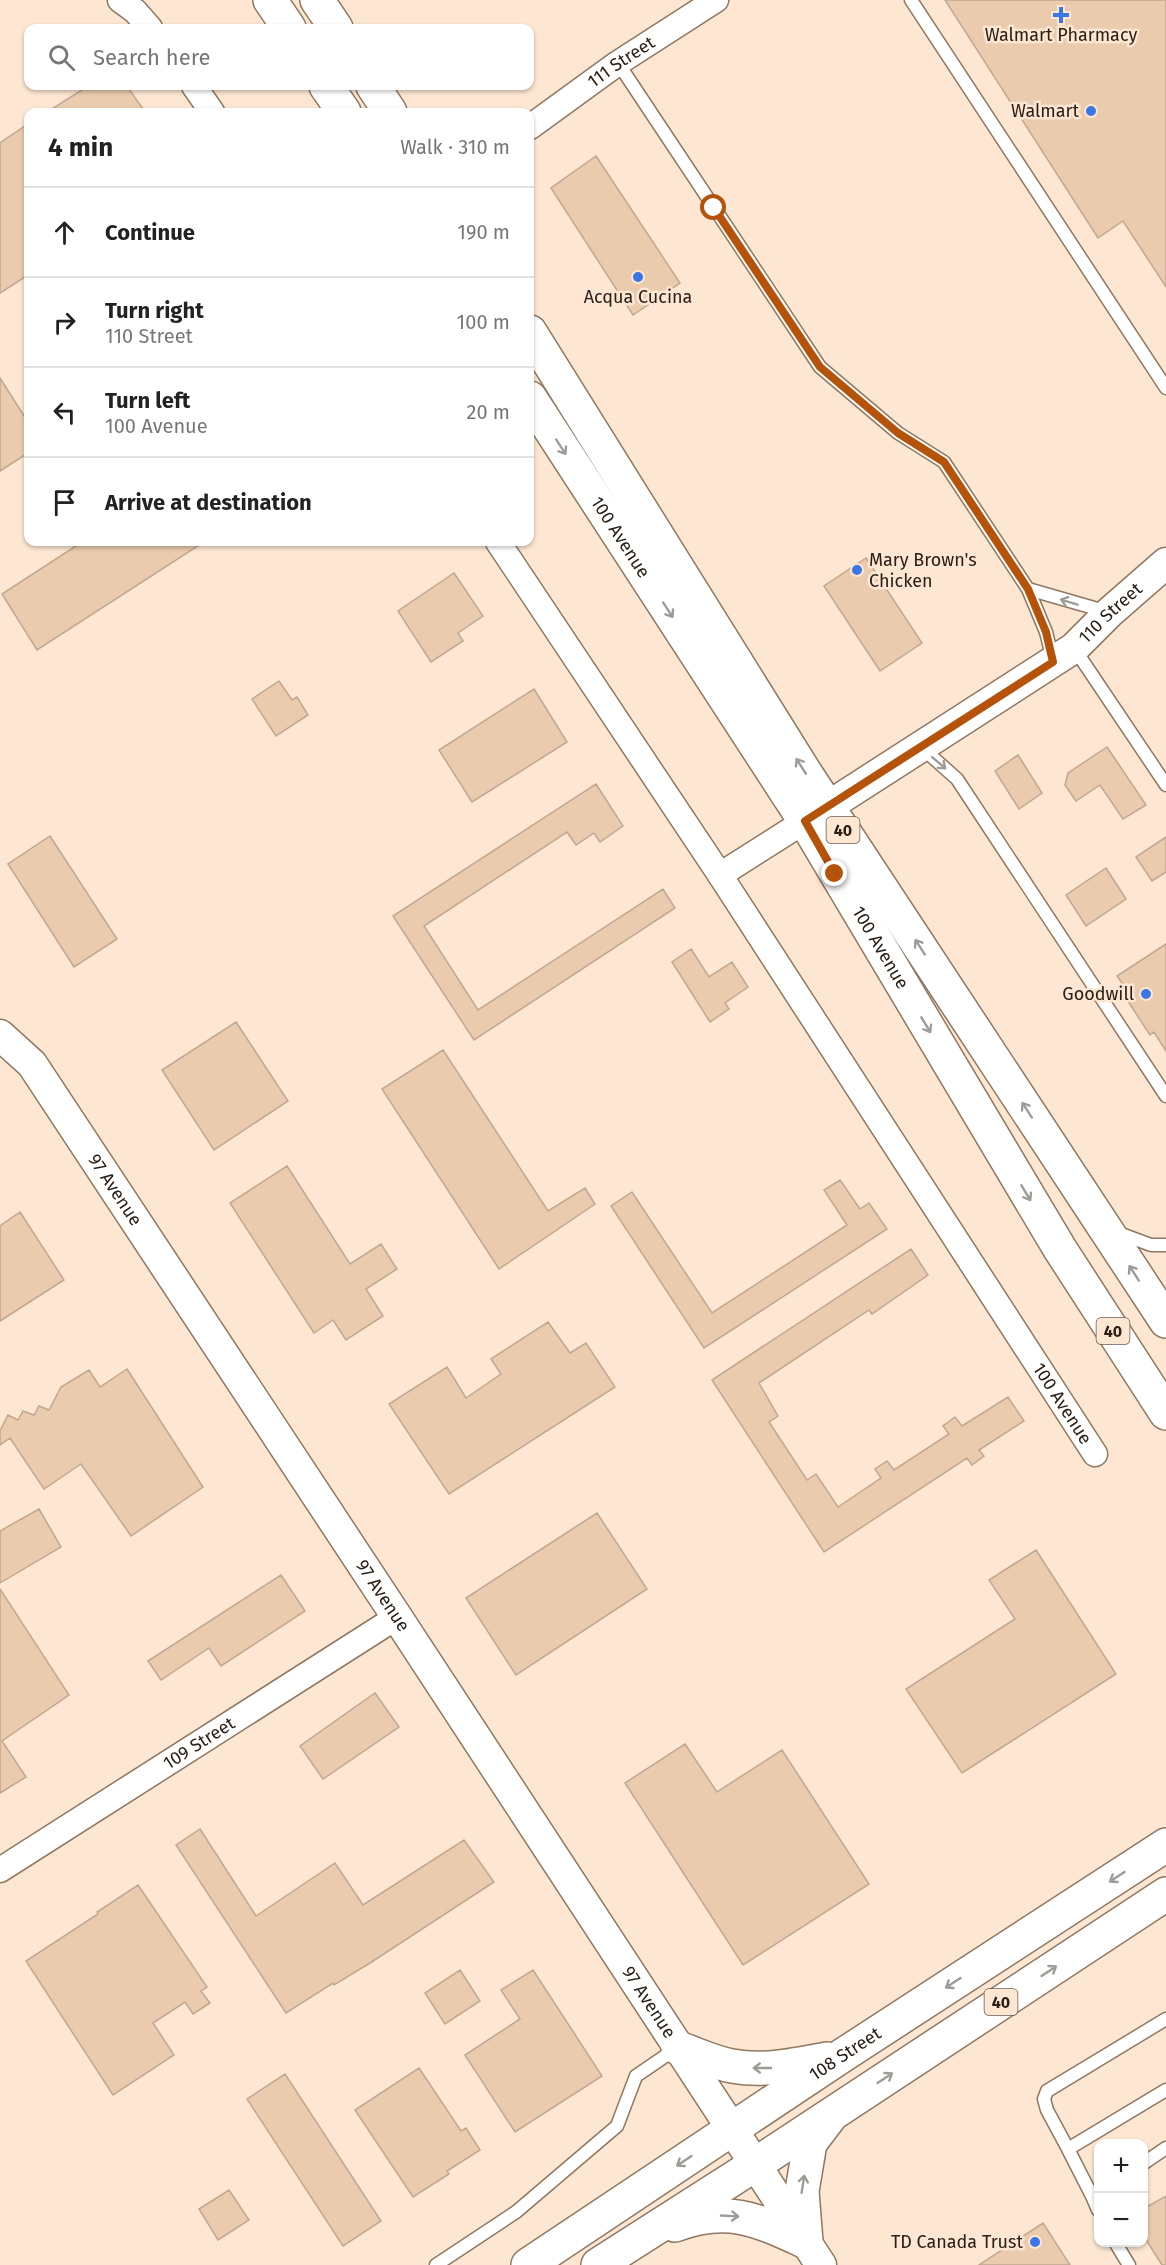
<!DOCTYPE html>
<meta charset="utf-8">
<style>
body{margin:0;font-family:"Fira Sans",sans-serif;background:#f6f6f6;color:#222}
.controls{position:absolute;right:18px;bottom:18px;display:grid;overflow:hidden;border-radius:12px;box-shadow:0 2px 4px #0004}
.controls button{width:54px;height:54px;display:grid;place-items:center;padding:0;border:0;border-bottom:2px solid #e0e0e0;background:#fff;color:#222;font:30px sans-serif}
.stop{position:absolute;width:18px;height:18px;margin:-14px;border:4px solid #b45309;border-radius:50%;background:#fff}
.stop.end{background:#b45309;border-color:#fff;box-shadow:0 2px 6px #0008}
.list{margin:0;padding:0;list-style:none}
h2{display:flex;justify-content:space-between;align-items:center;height:78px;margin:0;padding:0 24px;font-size:26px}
h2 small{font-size:20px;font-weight:400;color:#767676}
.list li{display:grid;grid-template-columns:39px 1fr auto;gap:18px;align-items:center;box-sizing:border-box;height:90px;padding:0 24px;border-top:2px solid #e0e0e0}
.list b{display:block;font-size:22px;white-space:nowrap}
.list p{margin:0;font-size:20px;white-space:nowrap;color:#767676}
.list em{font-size:20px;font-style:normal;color:#767676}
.icon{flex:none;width:33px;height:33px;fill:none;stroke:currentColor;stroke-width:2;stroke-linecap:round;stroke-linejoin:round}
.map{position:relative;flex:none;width:1166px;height:2265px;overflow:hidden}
.search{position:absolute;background:#fff;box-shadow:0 2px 4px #0004;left:24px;top:24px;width:510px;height:66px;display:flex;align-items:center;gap:15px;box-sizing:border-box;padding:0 21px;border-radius:12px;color:#767676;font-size:22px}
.panel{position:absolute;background:#fff;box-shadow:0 2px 4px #0004;left:24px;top:108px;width:510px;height:438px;border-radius:12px}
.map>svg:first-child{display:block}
.building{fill:#ebcbad;stroke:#c1a78f;stroke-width:1.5}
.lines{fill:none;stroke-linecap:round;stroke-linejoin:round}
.service-casing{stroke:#907761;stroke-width:15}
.minor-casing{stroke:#907761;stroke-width:27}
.tertiary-casing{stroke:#907761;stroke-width:33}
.primary-casing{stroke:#907761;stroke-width:36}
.service{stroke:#fff;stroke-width:12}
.minor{stroke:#fff;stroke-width:24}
.tertiary{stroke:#fff;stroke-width:30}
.primary{stroke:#fff;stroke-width:33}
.oneway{stroke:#9f9b97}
.route{stroke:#b45309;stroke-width:8}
.poi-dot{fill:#3b76e5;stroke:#fde6d2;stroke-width:2}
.labels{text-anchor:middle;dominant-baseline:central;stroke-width:5;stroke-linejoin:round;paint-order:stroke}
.shield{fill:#fde6d2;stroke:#695b4f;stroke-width:1.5}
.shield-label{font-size:16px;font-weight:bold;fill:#2a2017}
.poi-label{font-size:18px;fill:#2a2017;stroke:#fde6d2;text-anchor:end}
.street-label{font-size:18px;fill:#2a2017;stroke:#fde6d2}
</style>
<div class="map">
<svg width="1166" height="2265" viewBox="0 0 1166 2265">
<rect width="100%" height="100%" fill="#fde6d2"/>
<!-- building -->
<path class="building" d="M945,0H1166V287L1123,221L1098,238Z
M88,86H127L145,112H47Z
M28,124V275L0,293V143Z
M596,156L680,283L633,315L551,188Z
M0,378L28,422V453L0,471Z
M82,542H204L37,650L2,594Z
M866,558L922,643L880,671L824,586Z
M454,573L483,616L458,633L463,641L431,662L398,611Z
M279,681L292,700L297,697L308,715L276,736L252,699Z
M534,689L567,742L472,802L439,750Z
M1107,747L1146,805L1123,819L1100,785L1076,801L1065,785L1068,773Z
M1018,755L1042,793L1019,809L995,771Z
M596,784L623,826L600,842L594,833L576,845L567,832L424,926L478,1010L663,889L675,908L474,1040L393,916Z
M50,836L117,939L74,967L8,864Z
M1166,837V872L1152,881L1136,857Z
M1106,868L1126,899L1086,926L1066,895Z
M1166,944V1051L1154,1032L1150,1035L1124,995L1129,993L1117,976Z
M691,949L709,977L732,962L748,987L725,1003L729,1009L710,1022L672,962Z
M236,1022L288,1101L214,1150L162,1070Z
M443,1050L548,1211L585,1188L595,1204L499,1269L382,1089Z
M287,1166L350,1264L381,1244L397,1269L366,1289L383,1316L346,1340L333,1320L314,1333L230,1203Z
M840,1180L860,1209L869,1203L887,1229L704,1348L611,1206L632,1192L712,1313L847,1225L824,1190Z
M20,1212L64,1280L0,1321V1226Z
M911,1249L928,1275L872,1314L869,1310L759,1383L778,1416L769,1422L807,1480L816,1474L838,1507L881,1478L875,1469L887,1461L894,1470L949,1434L943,1426L955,1417L962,1426L1008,1397L1024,1421L979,1450L984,1456L972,1465L967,1458L824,1552L712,1380Z
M548,1322L570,1353L586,1343L615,1387L449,1494L389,1404L447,1367L466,1398L501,1374L491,1359Z
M127,1369L203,1487L131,1536L81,1464L44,1489L10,1438L0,1445V1431L8,1415L18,1420L23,1411L34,1415L39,1406L49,1410L61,1387L89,1370L100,1387Z
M39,1509L61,1547L0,1583V1531Z
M597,1513L647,1589L516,1675L466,1598Z
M1036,1550L1116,1674L962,1773L906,1689L1015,1619L989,1580Z
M281,1575L305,1611L221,1666L209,1648L161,1680L148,1661Z
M0,1589L69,1695L2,1741L26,1777L0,1793Z
M375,1693L399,1727L323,1779L300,1746Z
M685,1744L717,1792L782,1750L869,1884L743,1965L625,1783Z
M200,1829L256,1916L335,1863L363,1905L464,1840L494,1882L370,1963L334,1985L333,1983L286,2013L176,1845Z
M138,1885L207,1987L201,1991L210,2003L193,2014L185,2002L153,2023L174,2055L113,2095L26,1961L98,1914L97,1912Z
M460,1970L480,2001L445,2024L425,1993Z
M533,1970L602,2076L515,2132L465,2055L520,2019L501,1990Z
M419,2068L461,2131L466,2128L480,2150L447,2171L449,2174L413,2197L355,2110Z
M285,2074L381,2221L343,2246L247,2099Z
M229,2190L249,2220L218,2240L199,2209Z
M1166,2196V2265H1162L1143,2235V2209Z
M1043,2223L1070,2265H979Z"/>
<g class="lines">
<!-- service casing -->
<g class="service-casing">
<path id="service" d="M911,0L1166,388
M618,63L820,367L898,433L944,462L1028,589L1046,632L1053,660
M1028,589L1108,612
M1074,648L1166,785
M921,747L957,779L1166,1096
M1116,1232L1151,1245H1166
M1068,2149L1047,2110L1044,2099L1047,2091L1166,2019
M1144,2163L1166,2148
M1098,2192L1092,2196L1068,2149L1166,2090
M1092,2196L1098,2210
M1115,2242L1129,2265
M436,2265L516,2212L617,2126L636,2076L677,2048"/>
</g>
<!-- minor casing -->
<g class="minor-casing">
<g id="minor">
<path d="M120,0L135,11L150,28"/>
<path d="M194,86L212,112"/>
<path id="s1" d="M530,127L618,63L716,0"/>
<path id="s2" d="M498,542L720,875L1095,1454"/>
<path d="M720,875L805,821"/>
<path id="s3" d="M0,1870L397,1617"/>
</g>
</g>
<!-- tertiary casing -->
<g class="tertiary-casing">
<g id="tertiary">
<path id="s4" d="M807,820L1074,648L1110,612L1166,563"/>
<path id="s5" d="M0,1035L32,1064L397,1617L821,2265"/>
</g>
</g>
<!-- primary casing -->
<g class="primary-casing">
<g id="primary">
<path d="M270,0L289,28"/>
<path d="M317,0L336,28"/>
<path d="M326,86L344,112"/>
<path d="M373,86L390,112"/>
<path d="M530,332L806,774L1166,1321"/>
<path id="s6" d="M530,398L805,821L1060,1249L1166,1413"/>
<path d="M678,2048C696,2054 714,2063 732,2066C764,2072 795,2065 827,2059"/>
<path d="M675,2225C728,2205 758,2220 806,2242"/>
<path d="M806,2242L802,2191L810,2143L829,2118"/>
<path id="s7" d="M528,2265L840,2057L1166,1845"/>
<path d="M598,2265L756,2164L1166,1894"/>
</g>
</g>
<!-- service -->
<use href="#service" class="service"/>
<!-- minor -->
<use href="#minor" class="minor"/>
<!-- tertiary -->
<use href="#tertiary" class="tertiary"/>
<!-- primary -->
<use href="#primary" class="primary"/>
</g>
<!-- one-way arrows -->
<defs><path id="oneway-shaft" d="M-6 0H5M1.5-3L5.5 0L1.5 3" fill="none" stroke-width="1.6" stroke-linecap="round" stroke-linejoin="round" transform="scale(1.5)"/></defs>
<g class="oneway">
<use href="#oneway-shaft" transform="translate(561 447) rotate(57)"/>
<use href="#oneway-shaft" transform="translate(1069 602) rotate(-163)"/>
<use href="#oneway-shaft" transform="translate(668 610) rotate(57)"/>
<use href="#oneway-shaft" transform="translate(939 763) rotate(41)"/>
<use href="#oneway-shaft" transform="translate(801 766) rotate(-122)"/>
<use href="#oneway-shaft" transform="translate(920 947) rotate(-123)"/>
<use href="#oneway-shaft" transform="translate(926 1025) rotate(59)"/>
<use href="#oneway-shaft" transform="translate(1027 1110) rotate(-123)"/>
<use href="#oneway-shaft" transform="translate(1026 1193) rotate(59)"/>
<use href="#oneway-shaft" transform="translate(1134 1273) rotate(-123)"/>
<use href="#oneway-shaft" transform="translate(1117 1877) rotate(147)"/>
<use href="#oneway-shaft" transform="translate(1049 1971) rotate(-33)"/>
<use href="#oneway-shaft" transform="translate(953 1983) rotate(147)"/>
<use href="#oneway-shaft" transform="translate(762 2068) rotate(-180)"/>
<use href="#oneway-shaft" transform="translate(885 2078) rotate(-33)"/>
<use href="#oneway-shaft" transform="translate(684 2161) rotate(146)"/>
<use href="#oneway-shaft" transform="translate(803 2184) rotate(-81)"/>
<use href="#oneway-shaft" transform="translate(730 2216) rotate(3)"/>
</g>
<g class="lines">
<!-- route -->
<path class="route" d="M714,208L820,367L898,433L944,462L1028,589L1046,632L1053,662L805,821L835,874"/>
</g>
<!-- markers -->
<g class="poi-dot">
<path d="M1058 6h6v6h6v6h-6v6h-6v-6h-6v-6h6z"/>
<circle cx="1091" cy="111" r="6"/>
<circle cx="638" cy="277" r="6"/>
<circle cx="857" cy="570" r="6"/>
<circle cx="1146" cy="994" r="6"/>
<circle cx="1035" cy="2242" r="6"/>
</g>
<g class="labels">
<!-- shield labels -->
<g class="shield">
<rect x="826.5" y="817" width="33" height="26" rx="4.5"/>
<rect x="1096.5" y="1318" width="33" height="26" rx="4.5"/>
<rect x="984.5" y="1989" width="33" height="26" rx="4.5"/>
</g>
<g class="shield-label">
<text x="843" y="830">40</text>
<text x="1113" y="1331">40</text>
<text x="1001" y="2002">40</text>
</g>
<!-- poi labels -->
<g class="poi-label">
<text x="1061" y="35" text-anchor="middle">Walmart Pharmacy</text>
<text x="1079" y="111">Walmart</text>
<text x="638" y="297" text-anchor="middle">Acqua Cucina</text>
<text x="869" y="560" text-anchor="start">Mary Brown's<tspan x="869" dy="21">Chicken</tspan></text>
<text x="1134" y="994">Goodwill</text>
<text x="1023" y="2242">TD Canada Trust</text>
</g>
<!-- street labels -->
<g class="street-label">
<text stroke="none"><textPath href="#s1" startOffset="112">111 Street</textPath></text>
<text stroke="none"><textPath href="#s6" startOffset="166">100 Avenue</textPath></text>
<text stroke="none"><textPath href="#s4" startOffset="368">110 Street</textPath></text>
<text stroke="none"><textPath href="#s6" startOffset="652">100 Avenue</textPath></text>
<text stroke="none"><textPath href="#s5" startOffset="194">97 Avenue</textPath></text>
<text stroke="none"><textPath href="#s2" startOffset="1030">100 Avenue</textPath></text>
<text stroke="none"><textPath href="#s5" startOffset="680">97 Avenue</textPath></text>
<text stroke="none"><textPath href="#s3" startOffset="236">109 Street</textPath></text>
<text stroke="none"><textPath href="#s5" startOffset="1166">97 Avenue</textPath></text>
<text stroke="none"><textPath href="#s7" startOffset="381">108 Street</textPath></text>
</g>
</g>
</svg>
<div class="controls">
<button>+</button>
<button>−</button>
</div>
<div class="stop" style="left:714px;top:208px"></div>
<div class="stop end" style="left:835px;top:874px"></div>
<div class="search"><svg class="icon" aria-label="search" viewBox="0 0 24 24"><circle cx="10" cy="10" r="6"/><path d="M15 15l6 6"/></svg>Search here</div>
<section class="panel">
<h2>4 min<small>Walk · 310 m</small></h2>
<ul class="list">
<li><svg class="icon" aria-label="ahead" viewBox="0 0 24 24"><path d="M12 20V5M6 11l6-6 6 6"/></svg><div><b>Continue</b></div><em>190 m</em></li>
<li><svg class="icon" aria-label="right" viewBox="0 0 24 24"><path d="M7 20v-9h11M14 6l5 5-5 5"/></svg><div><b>Turn right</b><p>110 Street</p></div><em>100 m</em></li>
<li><svg class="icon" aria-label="left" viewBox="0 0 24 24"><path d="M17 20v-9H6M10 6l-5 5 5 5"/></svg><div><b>Turn left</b><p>100 Avenue</p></div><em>20 m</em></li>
<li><svg class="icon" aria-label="arrive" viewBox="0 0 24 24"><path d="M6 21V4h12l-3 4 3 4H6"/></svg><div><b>Arrive at destination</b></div></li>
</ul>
</section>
</div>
